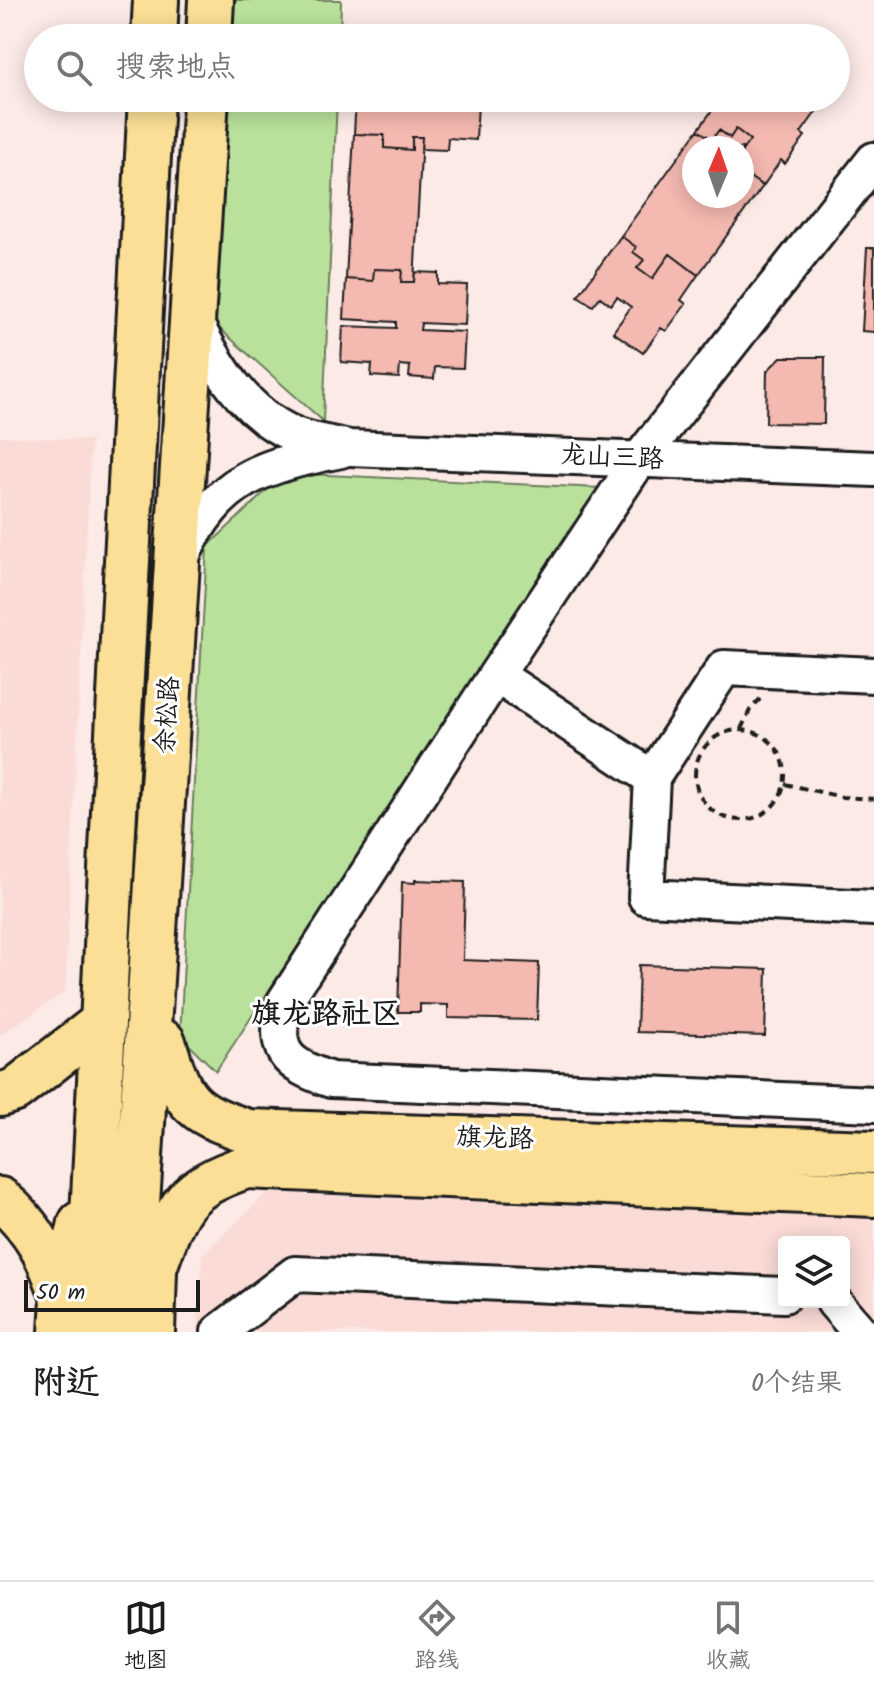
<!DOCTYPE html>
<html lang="zh">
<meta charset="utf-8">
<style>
body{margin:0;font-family:Kalam,"LXGW WenKai TC",sans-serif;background:#f2f2f2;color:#202124}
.controls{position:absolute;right:24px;bottom:24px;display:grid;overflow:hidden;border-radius:8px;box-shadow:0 4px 20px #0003}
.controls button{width:72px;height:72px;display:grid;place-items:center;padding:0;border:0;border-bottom:2px solid #e0e0e0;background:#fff;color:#202124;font:40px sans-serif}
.compass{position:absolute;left:682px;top:136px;width:72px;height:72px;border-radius:50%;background:#fff;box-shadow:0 4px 20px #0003;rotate:2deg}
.scale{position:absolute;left:24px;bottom:20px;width:176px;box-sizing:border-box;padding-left:8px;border:4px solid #1c1c1c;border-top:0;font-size:22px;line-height:28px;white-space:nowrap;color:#1c1c1c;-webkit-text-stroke:6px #fff;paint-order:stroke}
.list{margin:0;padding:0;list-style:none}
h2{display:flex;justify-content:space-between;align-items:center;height:104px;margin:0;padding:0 32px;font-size:34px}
h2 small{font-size:26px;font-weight:400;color:#757577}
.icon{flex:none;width:44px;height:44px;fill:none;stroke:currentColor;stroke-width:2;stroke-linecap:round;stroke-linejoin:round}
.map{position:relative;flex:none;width:874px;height:1332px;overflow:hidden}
.search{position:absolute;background:#fff;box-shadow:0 4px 20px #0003;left:24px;right:24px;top:24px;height:88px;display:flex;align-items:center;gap:20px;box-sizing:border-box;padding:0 28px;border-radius:44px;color:#757577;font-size:30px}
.sheet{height:248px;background:#fff}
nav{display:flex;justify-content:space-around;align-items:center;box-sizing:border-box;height:112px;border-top:2px solid #e0e0e0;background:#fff;font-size:22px;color:#757577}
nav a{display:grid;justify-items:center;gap:4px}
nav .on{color:#1c1c1c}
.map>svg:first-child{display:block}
.built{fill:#fadbd6;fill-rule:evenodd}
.green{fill:#b9e19c;stroke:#6a7e5c;stroke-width:2}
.building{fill:#f4b9b0;stroke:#1c1c1c;stroke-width:2}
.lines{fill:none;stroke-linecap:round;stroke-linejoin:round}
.minor-casing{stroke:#1c1c1c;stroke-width:40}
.major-casing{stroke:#1c1c1c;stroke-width:48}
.highway-casing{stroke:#1c1c1c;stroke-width:50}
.path{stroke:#1c1c1c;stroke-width:4;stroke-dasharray:8 6;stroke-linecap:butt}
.minor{stroke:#fff;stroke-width:34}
.major{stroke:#fbdf96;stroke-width:42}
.highway{stroke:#fbdf96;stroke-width:44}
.labels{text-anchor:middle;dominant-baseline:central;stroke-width:6;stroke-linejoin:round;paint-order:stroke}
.street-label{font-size:26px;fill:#1c1c1c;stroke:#fff}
.quarter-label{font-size:30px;font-weight:bold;fill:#1c1c1c;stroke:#fff}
</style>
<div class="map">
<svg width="874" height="1332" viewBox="0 0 874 1332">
<rect width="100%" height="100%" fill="#fceae7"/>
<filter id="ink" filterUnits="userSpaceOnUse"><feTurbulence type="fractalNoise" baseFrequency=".0125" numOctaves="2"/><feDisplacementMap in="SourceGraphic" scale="16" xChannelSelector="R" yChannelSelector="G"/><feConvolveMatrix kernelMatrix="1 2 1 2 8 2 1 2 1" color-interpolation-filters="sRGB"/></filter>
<g filter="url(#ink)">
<!-- built -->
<path class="built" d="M0,436L91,440L65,992L0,1035Z
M267,1193L874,1219V1332H198L202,1255ZM784,1242H844V1302H784Z"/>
<!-- green -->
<path class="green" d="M230,0H341L340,38H227Z
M224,98H337L323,421L210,320Z
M285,473L599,488L216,1071L180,1036L207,547Z"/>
<!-- building -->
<path class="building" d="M356,98L408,100V98H433V101L478,103L476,140L448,138L447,150L421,149L422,137H412V150L384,148V135L354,134Z
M721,98H759L757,101L771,112L781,98H803L818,109L801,133L805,136L785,164L781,160L763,186L742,172V151L750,140L736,129L730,138L719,130L712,139L698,130Z
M736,129L750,140L742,151V148H694V196H742V172L763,186L698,275L670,254L652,279L637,268L644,260L633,252L636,247L621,236L698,130L712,139L719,130L730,138Z
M354,134L384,135V148L412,150V137H422L414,282H401L402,270L374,269L373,281L346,279Z
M621,236L636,247L633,252L644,260L637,268L652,279L670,254L698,275L681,300L686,304L666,331L661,328L643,353L613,332L631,307L617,297L611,305L600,297L593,306L578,296Z
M867,248H874V332L862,331Z
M374,269L402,270L401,282H414L415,272L438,273V284L467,285L465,325L421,323L420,330L465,332L463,368L435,367L434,379L409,377L410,366L400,365L399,378L371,376L372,364L341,362L343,326L396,328V322L344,319L346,279L373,281Z
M781,357H825L824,424L766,423L767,371Z
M415,880L465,882L463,960L539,963L537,1020L448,1018V1005L420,1004V1012H398L402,882L415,883Z
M639,965L767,969L765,1036L637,1032Z"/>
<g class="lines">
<!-- minor casing -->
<g class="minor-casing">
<path id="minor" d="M874,160L639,460L496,675L285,1001C272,1051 284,1064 331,1080L874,1104
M194,320C216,366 245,414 295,435C312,441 332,444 350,448L874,469
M182,556C218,478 261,466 341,450
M496,675L652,778
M874,675L724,668L652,778L646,897L874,908
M834,1302L860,1332
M219,1332L295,1274L784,1295"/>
</g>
<!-- major casing -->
<g class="major-casing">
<path id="major" d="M164,1042C181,1100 188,1112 248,1131L874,1152
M0,1095L15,1090L102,1022
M0,1199C34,1227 50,1259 63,1299
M155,1268C177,1207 181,1189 246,1167L874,1195
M61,1332L63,1299L80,1223
M153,1332L156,1241"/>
</g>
<!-- highway casing -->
<g class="highway-casing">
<path id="highway" d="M154,38L156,0
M209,38L211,0
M87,1332L151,98
M129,1332L206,98"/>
</g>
<!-- path -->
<path class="path" d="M741,729L750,710L761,698
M695 775a45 45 0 1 1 90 0a45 45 0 1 1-90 0Z
M785,784L842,797L874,799"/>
<!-- minor -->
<use href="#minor" class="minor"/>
<!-- major -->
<use href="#major" class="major"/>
<!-- highway -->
<use href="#highway" class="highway"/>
</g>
</g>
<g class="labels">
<!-- street labels -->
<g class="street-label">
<text transform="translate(612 458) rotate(3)">龙山三路</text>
<text transform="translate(168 715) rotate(-86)">余松路</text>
<text transform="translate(495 1139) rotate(2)">旗龙路</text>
</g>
<!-- quarter labels -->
<g class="quarter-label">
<text x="326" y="1015">旗龙路社区</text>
</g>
</g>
</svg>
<div class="controls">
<button><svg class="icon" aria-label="layers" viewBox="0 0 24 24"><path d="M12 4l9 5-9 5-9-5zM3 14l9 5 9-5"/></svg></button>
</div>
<svg class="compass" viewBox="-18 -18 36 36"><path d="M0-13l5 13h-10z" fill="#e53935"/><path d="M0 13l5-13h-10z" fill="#757577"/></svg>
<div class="scale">50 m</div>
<div class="search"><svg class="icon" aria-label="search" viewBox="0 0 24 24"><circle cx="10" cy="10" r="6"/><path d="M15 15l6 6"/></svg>搜索地点</div>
</div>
<section class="sheet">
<h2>附近<small>0个结果</small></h2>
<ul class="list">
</ul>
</section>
<nav>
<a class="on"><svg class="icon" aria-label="map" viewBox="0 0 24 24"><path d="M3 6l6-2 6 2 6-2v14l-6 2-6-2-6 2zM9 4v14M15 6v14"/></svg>地图</a>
<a><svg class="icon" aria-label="directions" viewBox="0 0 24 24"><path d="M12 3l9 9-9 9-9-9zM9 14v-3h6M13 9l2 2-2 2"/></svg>路线</a>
<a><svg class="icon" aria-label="saved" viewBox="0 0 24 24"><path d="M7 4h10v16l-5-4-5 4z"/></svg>收藏</a>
</nav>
